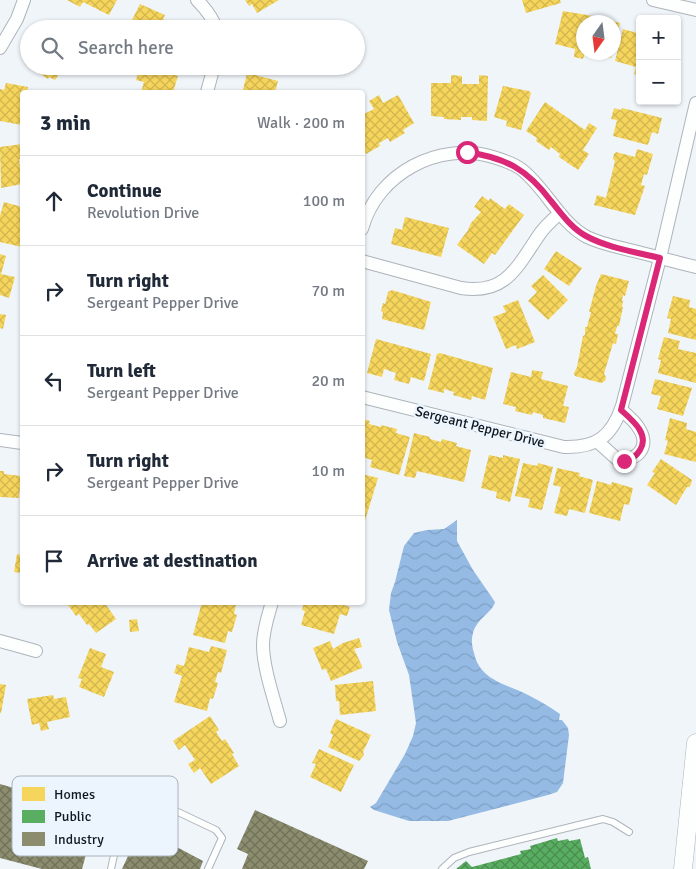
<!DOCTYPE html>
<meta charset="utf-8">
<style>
body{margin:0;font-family:Signika,sans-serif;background:#f2f2f3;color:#1f2937}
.controls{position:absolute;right:15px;top:15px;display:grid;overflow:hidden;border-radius:5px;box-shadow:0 1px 4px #0004}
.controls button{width:45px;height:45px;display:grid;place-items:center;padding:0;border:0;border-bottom:1px solid #e0e1e3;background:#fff;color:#1f2937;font:25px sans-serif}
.compass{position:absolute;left:576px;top:15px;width:45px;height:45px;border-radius:50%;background:#fff;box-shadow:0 1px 4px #0004;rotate:194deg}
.stop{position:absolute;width:15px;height:15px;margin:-11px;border:4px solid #db2777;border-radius:50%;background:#fff}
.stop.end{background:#db2777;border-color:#fff;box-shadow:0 1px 5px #0008}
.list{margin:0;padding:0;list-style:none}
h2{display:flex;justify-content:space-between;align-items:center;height:65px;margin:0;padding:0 20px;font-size:21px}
h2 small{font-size:16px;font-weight:400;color:#747a83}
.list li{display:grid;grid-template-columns:32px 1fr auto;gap:15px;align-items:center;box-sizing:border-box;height:90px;padding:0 20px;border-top:1px solid #e0e1e3}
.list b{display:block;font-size:19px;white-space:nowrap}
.list p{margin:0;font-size:16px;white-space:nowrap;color:#747a83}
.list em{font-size:16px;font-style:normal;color:#747a83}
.icon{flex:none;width:28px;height:28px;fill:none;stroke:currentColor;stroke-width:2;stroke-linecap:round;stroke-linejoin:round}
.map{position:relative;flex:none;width:696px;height:869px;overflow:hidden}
.search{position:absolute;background:#fff;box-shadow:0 1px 4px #0004;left:20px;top:20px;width:345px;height:55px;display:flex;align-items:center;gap:12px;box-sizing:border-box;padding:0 18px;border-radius:28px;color:#747a83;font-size:19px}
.panel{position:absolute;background:#fff;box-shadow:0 1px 4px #0004;left:20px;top:90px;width:345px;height:515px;border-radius:5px}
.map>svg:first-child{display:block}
.water{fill:url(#water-waves)}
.homes{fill:url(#homes-cross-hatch)}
.public{fill:url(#public-cross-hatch)}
.industry{fill:url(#industry-cross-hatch)}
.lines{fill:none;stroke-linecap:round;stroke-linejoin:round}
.lane-casing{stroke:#adb4ba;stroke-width:8}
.street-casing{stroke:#adb4ba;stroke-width:14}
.secondary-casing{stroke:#adb4ba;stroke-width:19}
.lane{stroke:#fdfefe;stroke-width:6}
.street{stroke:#fdfefe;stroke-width:12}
.secondary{stroke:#fdfefe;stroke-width:18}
.route{stroke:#db2777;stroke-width:6}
.labels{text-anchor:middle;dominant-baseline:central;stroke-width:5;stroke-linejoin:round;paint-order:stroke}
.street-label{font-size:14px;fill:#101820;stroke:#ecf5fe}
.key{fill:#ecf5fe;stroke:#aab3bb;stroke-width:1}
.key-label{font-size:14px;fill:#101820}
</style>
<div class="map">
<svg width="696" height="869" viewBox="0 0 696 869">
<defs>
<pattern id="water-waves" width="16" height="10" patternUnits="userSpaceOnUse" patternTransform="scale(1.25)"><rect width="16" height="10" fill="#95bbe5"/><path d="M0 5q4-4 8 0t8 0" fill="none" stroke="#7fa0c4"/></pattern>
<pattern id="homes-cross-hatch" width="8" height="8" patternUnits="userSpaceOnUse" patternTransform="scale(1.25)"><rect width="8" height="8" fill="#f6d55c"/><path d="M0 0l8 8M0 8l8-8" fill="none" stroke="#d2b650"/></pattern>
<pattern id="public-cross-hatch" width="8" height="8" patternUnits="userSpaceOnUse" patternTransform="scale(1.25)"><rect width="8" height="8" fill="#5aae61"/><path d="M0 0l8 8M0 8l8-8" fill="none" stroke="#498d50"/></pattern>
<pattern id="industry-cross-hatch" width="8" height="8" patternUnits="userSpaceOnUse" patternTransform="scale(1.25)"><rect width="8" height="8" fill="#8c8c6e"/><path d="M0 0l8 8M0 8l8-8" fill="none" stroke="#71715a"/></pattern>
</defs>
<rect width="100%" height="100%" fill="#f0f5fa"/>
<!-- water -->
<path class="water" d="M457,520V541L473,570L495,602C493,612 477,618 473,633C471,639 472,647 474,653C480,681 507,684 530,696C540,701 550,707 560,714L559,720H562L568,728L569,735L563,783L557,792L548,795L448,821H409L374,810L370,807L376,803L405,754L413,736L416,723L409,675L397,642L389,610L391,593L395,582L404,546L414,533L427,530L444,529Z"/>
<!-- homes -->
<path class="homes" d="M67,0H117L109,15L83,2L80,7Z
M245,0H279L257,13L252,4L249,6Z
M522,0H560L561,3L526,13Z
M140,4L165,15L163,19L177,26L175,29L128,28Z
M563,11L593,16V19L604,22L605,19L620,23L614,46V22H584L585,52L583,59L574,57L575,49L555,44Z
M251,26H280V29H252Z
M623,29L637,33L638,29L640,30V75L634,74L636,67L615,61Z
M591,52H613L611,58Z
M29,58V66H55L61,71L55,80L49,77L48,79L25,64Z
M140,66L178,76L173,92L164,90V92H141L144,82L136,80Z
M247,73L278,81L275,92H252L243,90Z
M451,75L462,76V84H479V75L488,76L487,121L472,120V117H461V120L444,119V117L431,116V83H451Z
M6,83L28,87L27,92H22V125L0,121V89L4,90Z
M503,86L529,91L531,93L521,130L506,126L507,121L494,117Z
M379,95L383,103L398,95L414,123L403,130L405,133L390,142L388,138L379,143L380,146L366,154L362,148V115L374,109L369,101Z
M545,102L585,130L589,123L597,128L583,150L589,154L578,170L559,157L560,154L551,147L549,150L536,141L537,138L526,131Z
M614,108L621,110L622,108L662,118L658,134L652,132L648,145L613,136L617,120L611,119Z
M22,144V159H19L22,184L1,188L0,147Z
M637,149L653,154L647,175L644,174L641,185L645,186L635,215L594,205L597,195L606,198L615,161L613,159L614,154L616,152L635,157Z
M482,196L489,201L490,198L505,209L509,204L524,215L495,255L492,253L484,264L457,245L468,230L471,223L481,212L474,207Z
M4,202L22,207V247L0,242V216Z
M405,217L449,228L441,257L391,244L395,228L402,230Z
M556,251L582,268L569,286L544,269Z
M0,254L6,256L1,274L15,277L9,298L0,295Z
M601,274L629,281L625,296L623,295L622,300L623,301L622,307H623L619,326H617L615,334H618L616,344L613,343L604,374L606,377L605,381L601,383L575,376L574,373L577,367L583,336L585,335V327H587L591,312H589L596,286Z
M543,275L568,300L548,320L528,301L537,292L531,286Z
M392,290L431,302L424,330L382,319L383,312L381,311L383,303L385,304L388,292Z
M673,296L690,300L689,307L696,309V340L668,333L671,319L667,318Z
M518,300L535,342L517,349L516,345L506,349L493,317L506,312L503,306Z
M0,314L6,315L3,329L0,328Z
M664,337L680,341L678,349L696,353V383L658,373L661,360L658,359Z
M376,339L431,354L424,381L411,377L409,384L394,380L396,373L384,369L382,377L367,373Z
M440,353L493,368L485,400L472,396L471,400L453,395L454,392L444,389V393L428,389L437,354Z
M532,370L543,372L541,379L568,386L563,406L569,407L565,423L543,418V415L533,412L532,415L515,411L516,407L503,404L511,372L531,377Z
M655,379L692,388L683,416L657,409L661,396L651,394Z
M670,418L687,423L686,429L696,432V462L664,454L668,441L665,440Z
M362,419L370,421L369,424L381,427V425L397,429L396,433L410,437L399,475L370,467L372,460L362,457Z
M414,433L430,437V439L441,442L442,439L457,443L456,446L471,450L464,482L417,471L415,478L404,476Z
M489,455L503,458V455L520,459L510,502L496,498L497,492L481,488Z
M661,459L692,480L690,487H687L676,505L647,485L655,473L652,472Z
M523,463L537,466L538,463L553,467L542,510L528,507L530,499L515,496Z
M557,468L580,473L579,476L593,480L585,513L569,509L567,516L554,513L561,487L553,485Z
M0,471H4V474L21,476L19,498L0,497Z
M362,474L378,478L363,527H362Z
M597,481L611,485L612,482L633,488L629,505L624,504L620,521L589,513Z
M17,554L22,555V573L14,572Z
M66,602H87L89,605L92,602H104L116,619L96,633L89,624L87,625L79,614L76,616Z
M202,602H240L239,605L236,604L234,614L237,615L232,632L228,631L225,643L193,635Z
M304,602H334L350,607L347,616L340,614L334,634L301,625L305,611L302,610Z
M137,619L139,631L130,632L129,620Z
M359,638L362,647L354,649L362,666V668L331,681L326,669L322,670L313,648L330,641L333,649L343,643Z
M211,646L227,650L221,673L218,672L215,682L218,683L213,699L210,698L207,711L174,702L182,676L174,673L177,664L184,666L189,647L209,652Z
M90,648L106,654L101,667L114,672L104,697L79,687L82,679L78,678Z
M373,681L376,711L340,715L339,701H336L335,685Z
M0,684L6,685L1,713H0Z
M53,695L54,699L66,697L70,717L47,722L49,729L41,731L39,723L32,725L27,699Z
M210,716L219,730L216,732L222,741L225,739L234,753L232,754L239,766L211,784L200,768L194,773L188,764L195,760L185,745L179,750L173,741Z
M336,719L371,735L363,752L364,755L359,761L328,747L333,735L330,733Z
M319,749L354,765L341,792L310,777L316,764L312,763Z"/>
<!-- public -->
<path class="public" d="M557,838L558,841L568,839L569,841L580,839L585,858L588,857L591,869H456L466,861L472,867L521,854L520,851L531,849L530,846Z"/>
<!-- industry -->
<path class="industry" d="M0,784L17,789L14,802L94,825L82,869H42L0,858Z
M255,810L368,861L364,869H242L248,854L237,849Z
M141,828L203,861L200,869H122Z"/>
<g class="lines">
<!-- lane casing -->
<g class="lane-casing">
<path id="lane" d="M111,869L116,846L136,809L146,802L159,803L216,830L222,838L208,869
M442,869L454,858L469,852L603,819L613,822L629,832"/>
</g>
<!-- street casing -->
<g class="street-casing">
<path id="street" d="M197,0C205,8 213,17 216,29
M653,0L696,10
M0,48L17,19L24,0
M207,92L214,66
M362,229C377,173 439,141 493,157C503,160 513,163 521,169C546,188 559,222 587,237C601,244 618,247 634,251C654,256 675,262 696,267
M362,261L461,288C506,295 517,267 539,235C544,227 552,220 560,213
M362,397L564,447C597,448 612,436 622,406L660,258L696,103
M0,440L22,443
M598,442L618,460C639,461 651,445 638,427C634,420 626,415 621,409
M272,602C268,616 263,630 263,645C263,667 274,699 280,721
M0,641L36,651"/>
</g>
<!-- secondary casing -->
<g class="secondary-casing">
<path id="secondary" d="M683,869L696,743"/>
</g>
<!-- lane -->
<use href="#lane" class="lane"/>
<!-- street -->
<use href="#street" class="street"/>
<!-- secondary -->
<use href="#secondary" class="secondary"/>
</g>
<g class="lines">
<!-- route -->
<path class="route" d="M467,152C506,158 527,169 551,201C561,213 571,228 586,236C608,248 636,252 660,258L621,410C632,420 650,434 640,450C636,457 631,460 624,461"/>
</g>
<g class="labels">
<!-- street labels -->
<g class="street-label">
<text transform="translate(480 427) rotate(14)">Sergeant Pepper Drive</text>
</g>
</g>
<!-- legend -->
<rect x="12" y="776" width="166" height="80" rx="8" class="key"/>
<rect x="22" y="787" width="23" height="14" fill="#f6d55c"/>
<rect x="22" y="810" width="23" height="13" fill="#5aae61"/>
<rect x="22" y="832" width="23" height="14" fill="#8c8c6e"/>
<g class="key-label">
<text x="54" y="799">Homes</text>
<text x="54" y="821">Public</text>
<text x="54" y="844">Industry</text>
</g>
</svg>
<div class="controls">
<button>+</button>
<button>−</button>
</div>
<svg class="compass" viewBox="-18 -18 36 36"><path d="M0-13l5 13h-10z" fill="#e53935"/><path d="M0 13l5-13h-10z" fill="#747a83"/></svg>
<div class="stop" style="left:467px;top:152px"></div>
<div class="stop end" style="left:624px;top:461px"></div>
<div class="search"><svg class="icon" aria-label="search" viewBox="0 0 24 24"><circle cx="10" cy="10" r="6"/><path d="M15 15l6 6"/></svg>Search here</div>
<section class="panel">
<h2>3 min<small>Walk · 200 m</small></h2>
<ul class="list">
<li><svg class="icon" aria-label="ahead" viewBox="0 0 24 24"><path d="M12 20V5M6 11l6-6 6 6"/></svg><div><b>Continue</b><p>Revolution Drive</p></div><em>100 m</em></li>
<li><svg class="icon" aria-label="right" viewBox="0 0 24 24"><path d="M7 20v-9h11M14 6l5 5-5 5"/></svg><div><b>Turn right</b><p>Sergeant Pepper Drive</p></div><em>70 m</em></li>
<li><svg class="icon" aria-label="left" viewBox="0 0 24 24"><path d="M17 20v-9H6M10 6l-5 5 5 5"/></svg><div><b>Turn left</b><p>Sergeant Pepper Drive</p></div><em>20 m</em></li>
<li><svg class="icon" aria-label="right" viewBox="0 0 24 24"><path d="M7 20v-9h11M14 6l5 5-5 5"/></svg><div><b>Turn right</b><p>Sergeant Pepper Drive</p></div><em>10 m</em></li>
<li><svg class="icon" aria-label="arrive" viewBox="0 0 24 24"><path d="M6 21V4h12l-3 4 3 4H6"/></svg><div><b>Arrive at destination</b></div></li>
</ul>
</section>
</div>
